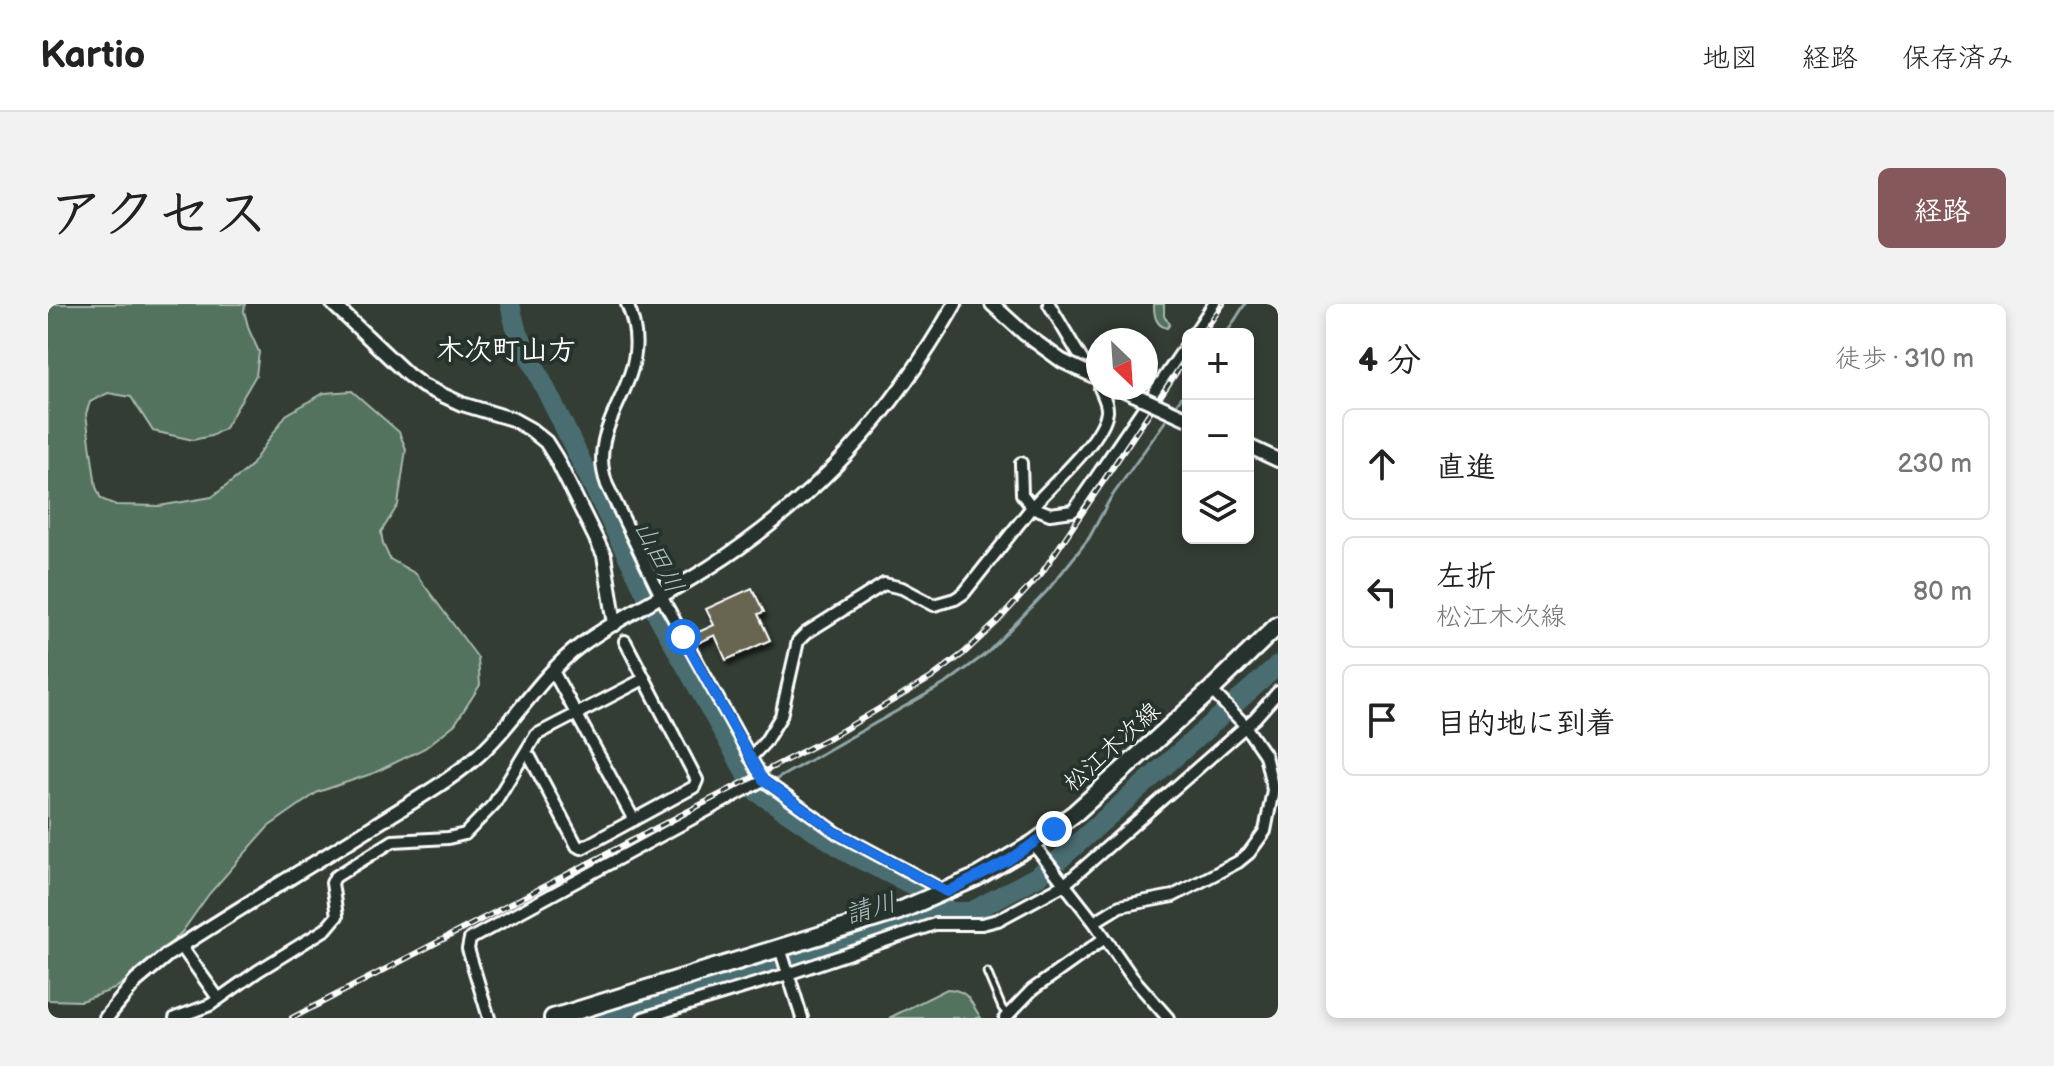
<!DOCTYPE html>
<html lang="ja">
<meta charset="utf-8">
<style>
body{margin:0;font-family:"Balsamiq Sans","Klee One",sans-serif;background:#f2f2f2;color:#222}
.controls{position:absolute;right:24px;top:24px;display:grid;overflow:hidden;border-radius:12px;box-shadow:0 4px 12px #0003}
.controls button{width:72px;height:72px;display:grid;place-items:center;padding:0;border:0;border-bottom:2px solid #e0e0e0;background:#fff;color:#222;font:40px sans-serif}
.compass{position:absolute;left:1038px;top:24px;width:72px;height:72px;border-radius:50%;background:#fff;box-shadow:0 4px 12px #0003;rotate:155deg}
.stop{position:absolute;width:24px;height:24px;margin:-18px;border:6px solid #1a73e8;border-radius:50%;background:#fff}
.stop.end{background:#1a73e8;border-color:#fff;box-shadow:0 2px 8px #0008}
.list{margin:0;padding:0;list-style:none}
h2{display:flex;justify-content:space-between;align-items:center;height:104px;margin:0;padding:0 32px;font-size:34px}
h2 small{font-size:26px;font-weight:400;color:#767676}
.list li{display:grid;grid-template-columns:52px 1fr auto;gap:24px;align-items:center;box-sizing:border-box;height:112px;margin:0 16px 16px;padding:0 16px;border:2px solid #e0e0e0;border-radius:12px}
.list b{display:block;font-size:30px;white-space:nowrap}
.list p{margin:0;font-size:26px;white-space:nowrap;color:#767676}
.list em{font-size:26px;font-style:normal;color:#767676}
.icon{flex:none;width:44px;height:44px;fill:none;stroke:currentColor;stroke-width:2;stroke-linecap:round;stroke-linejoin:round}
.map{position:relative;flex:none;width:1230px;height:714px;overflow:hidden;border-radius:12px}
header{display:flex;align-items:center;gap:48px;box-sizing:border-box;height:112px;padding:0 40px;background:#fff;border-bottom:2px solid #e0e0e0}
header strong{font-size:38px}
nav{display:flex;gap:44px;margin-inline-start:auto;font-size:28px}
.intro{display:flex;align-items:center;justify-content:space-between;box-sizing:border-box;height:192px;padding:0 48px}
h1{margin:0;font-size:56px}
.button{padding:20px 36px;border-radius:12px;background:#85585c;color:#fff;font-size:28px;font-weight:700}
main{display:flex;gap:48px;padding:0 48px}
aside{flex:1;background:#fff;border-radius:12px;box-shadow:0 4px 12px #0003}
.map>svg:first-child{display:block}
.green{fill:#52735e;stroke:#a8b9ae;stroke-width:2}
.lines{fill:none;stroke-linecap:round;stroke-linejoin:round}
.stream{stroke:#92a7a9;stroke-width:3}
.river{stroke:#496d6f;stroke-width:20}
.building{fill:#686551;stroke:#fff;stroke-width:2;filter:url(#shadow)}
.service-casing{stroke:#fff;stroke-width:11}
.minor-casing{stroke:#fff;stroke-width:16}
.tertiary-casing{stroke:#fff;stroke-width:18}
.primary-casing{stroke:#fff;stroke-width:22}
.service{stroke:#26332d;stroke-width:5}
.minor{stroke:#26332d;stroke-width:10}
.tertiary{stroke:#26332d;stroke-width:12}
.primary{stroke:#26332d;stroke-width:16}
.rail-casing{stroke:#fff;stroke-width:6}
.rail{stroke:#26332d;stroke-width:3;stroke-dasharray:9;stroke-linecap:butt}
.tertiary-bridge-casing{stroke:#fff;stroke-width:18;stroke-linecap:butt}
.tertiary-bridge{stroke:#26332d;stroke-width:12}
.route{stroke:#1a73e8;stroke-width:10}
.labels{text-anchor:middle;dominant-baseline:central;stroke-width:8;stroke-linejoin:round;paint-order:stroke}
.street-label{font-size:24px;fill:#fff;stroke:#26332d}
.water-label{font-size:26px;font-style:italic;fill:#adbdbe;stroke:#26332d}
.quarter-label{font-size:28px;font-weight:bold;fill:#fff;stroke:#26332d}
</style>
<header>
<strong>Kartio</strong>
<nav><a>地図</a><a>経路</a><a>保存済み</a></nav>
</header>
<div class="intro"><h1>アクセス</h1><a class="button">経路</a></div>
<main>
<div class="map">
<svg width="1230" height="714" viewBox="0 0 1230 714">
<defs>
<filter id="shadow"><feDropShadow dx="3" dy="5.5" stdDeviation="2" flood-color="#0009"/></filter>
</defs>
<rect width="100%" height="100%" fill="#333d34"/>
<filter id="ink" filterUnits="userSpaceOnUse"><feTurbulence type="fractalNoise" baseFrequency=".0125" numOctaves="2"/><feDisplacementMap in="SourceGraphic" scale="16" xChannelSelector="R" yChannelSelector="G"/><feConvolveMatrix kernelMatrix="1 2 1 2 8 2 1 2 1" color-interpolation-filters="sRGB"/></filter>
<g filter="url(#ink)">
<!-- green -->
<path class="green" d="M0,0H197L196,7L201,26L211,48L208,71L177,124L163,132L145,136L105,127L83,93L60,89L42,98L38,110L48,183L53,195L68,201L111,202L164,193L201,164L238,111L276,89L304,87L351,128L358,145L350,201L333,228L335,240L342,255L368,270L430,354L432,381L407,420L377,444L326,469L270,488L220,523L161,590L134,628L98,663L66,685L33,697L0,696Z
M1106,0H1116V12L1122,20L1119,24C1107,21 1106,11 1106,0Z
M899,685C921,686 922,698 933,714H841Z"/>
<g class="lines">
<!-- stream -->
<path class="stream" d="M1178,30L1197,0
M1125,105L1140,84
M727,476L900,378L939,349L999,287L1027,252L1041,234L1062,195L1121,112
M708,487L713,485"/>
<!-- river -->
<path class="river" d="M462,0L468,25L603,299L708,487L802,550L873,585L896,602
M544,714L866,619L906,608H923L990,572L1012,555L1230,361"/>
</g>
<!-- building -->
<path class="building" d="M704,284L716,308L710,310L722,336L678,356L667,331L650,339L646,330L666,321L658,305Z"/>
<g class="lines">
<!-- service casing -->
<g class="service-casing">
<path id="service" d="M939,668L954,704L959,710"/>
</g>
<!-- minor casing -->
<g class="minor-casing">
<path id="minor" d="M579,0C613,78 534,113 559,181L613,292L715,476L789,529L899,588
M1001,0L1043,71
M1146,30L1166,0
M973,159L974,190L984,203C1004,180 1054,137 1059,108C1060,99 1055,92 1052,84
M505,367L586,516
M478,451L482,453L529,542L534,544L646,483L649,476L577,337
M702,454L717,438L733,412L750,337L758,329L836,280L854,284L886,301L907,295L916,289L984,203L1002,210L1025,207L1140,39
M985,540L1046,618L1084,673L1120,714
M1046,618L1072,602L1125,592L1190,558L1201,549L1217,527L1225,486L1217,451L1195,419L1163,386
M133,642L170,694
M732,644L754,714
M127,714L162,701L210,667L278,625L289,612L284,579L287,573L345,537L400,534L417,530L446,500L488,431L596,375
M441,714L420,645L422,635L715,476
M595,714L740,670L887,620H934L950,616L1017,580L1207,414L1230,388
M957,714L984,686L1057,634"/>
</g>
<!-- tertiary casing -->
<g class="tertiary-casing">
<path id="tertiary" d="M285,0L360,71L375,82L414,100L464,115L482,125L498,138L508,154L556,251L567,320
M944,0L977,30L1014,57
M1200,142L1230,156
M58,714L88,677L119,651C186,607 256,566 324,523C358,501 394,482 425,456C465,422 490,373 533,341C573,312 620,290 662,263C770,194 844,110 907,0"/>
</g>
<!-- primary casing -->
<g class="primary-casing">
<path id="primary" d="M505,714L851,607L927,574L985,540L1027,509L1163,386L1230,321"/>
</g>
<!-- service -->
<use href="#service" class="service"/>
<!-- minor -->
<use href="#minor" class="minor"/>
<!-- tertiary -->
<use href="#tertiary" class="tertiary"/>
<!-- primary -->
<use href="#primary" class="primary"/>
<!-- rail casing -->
<g class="rail-casing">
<path id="rail" d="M1154,30L1175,0
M244,714L790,429L883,374L916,349L949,318L993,270L1140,51"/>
</g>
<!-- rail -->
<use href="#rail" class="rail"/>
<!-- tertiary-bridge casing -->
<g class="tertiary-bridge-casing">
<path id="tertiary-bridge" d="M1014,57L1050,74
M1072,84L1140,115"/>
</g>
<!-- tertiary-bridge -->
<use href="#tertiary-bridge" class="tertiary-bridge"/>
</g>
</g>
<g class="lines" filter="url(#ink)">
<!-- route -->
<path class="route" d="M635,333L715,476L789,529L899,588L961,556L1006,525"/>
</g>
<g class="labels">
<!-- street labels -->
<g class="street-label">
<text transform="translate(1064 443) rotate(-42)">松江木次線</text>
</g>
<!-- water labels -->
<g class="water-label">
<text transform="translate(610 253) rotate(63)">山田川</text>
<text transform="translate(823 605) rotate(-16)">請川</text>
</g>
<!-- quarter labels -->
<g class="quarter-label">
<text x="458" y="46">木次町山方</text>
</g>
</g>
</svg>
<div class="controls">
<button>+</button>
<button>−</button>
<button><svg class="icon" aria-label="layers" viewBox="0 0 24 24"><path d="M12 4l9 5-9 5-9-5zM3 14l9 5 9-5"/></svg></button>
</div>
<svg class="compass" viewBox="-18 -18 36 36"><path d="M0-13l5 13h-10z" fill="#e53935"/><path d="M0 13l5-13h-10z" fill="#767676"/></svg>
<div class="stop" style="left:635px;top:333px"></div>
<div class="stop end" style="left:1006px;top:525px"></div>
</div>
<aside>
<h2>4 分<small>徒歩 · 310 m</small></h2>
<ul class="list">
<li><svg class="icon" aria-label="ahead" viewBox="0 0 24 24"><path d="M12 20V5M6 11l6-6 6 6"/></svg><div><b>直進</b></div><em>230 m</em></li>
<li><svg class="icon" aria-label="left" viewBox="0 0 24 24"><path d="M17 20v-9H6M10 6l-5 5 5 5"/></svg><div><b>左折</b><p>松江木次線</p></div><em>80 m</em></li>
<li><svg class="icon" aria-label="arrive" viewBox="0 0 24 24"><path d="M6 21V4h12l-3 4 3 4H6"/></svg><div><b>目的地に到着</b></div></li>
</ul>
</aside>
</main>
